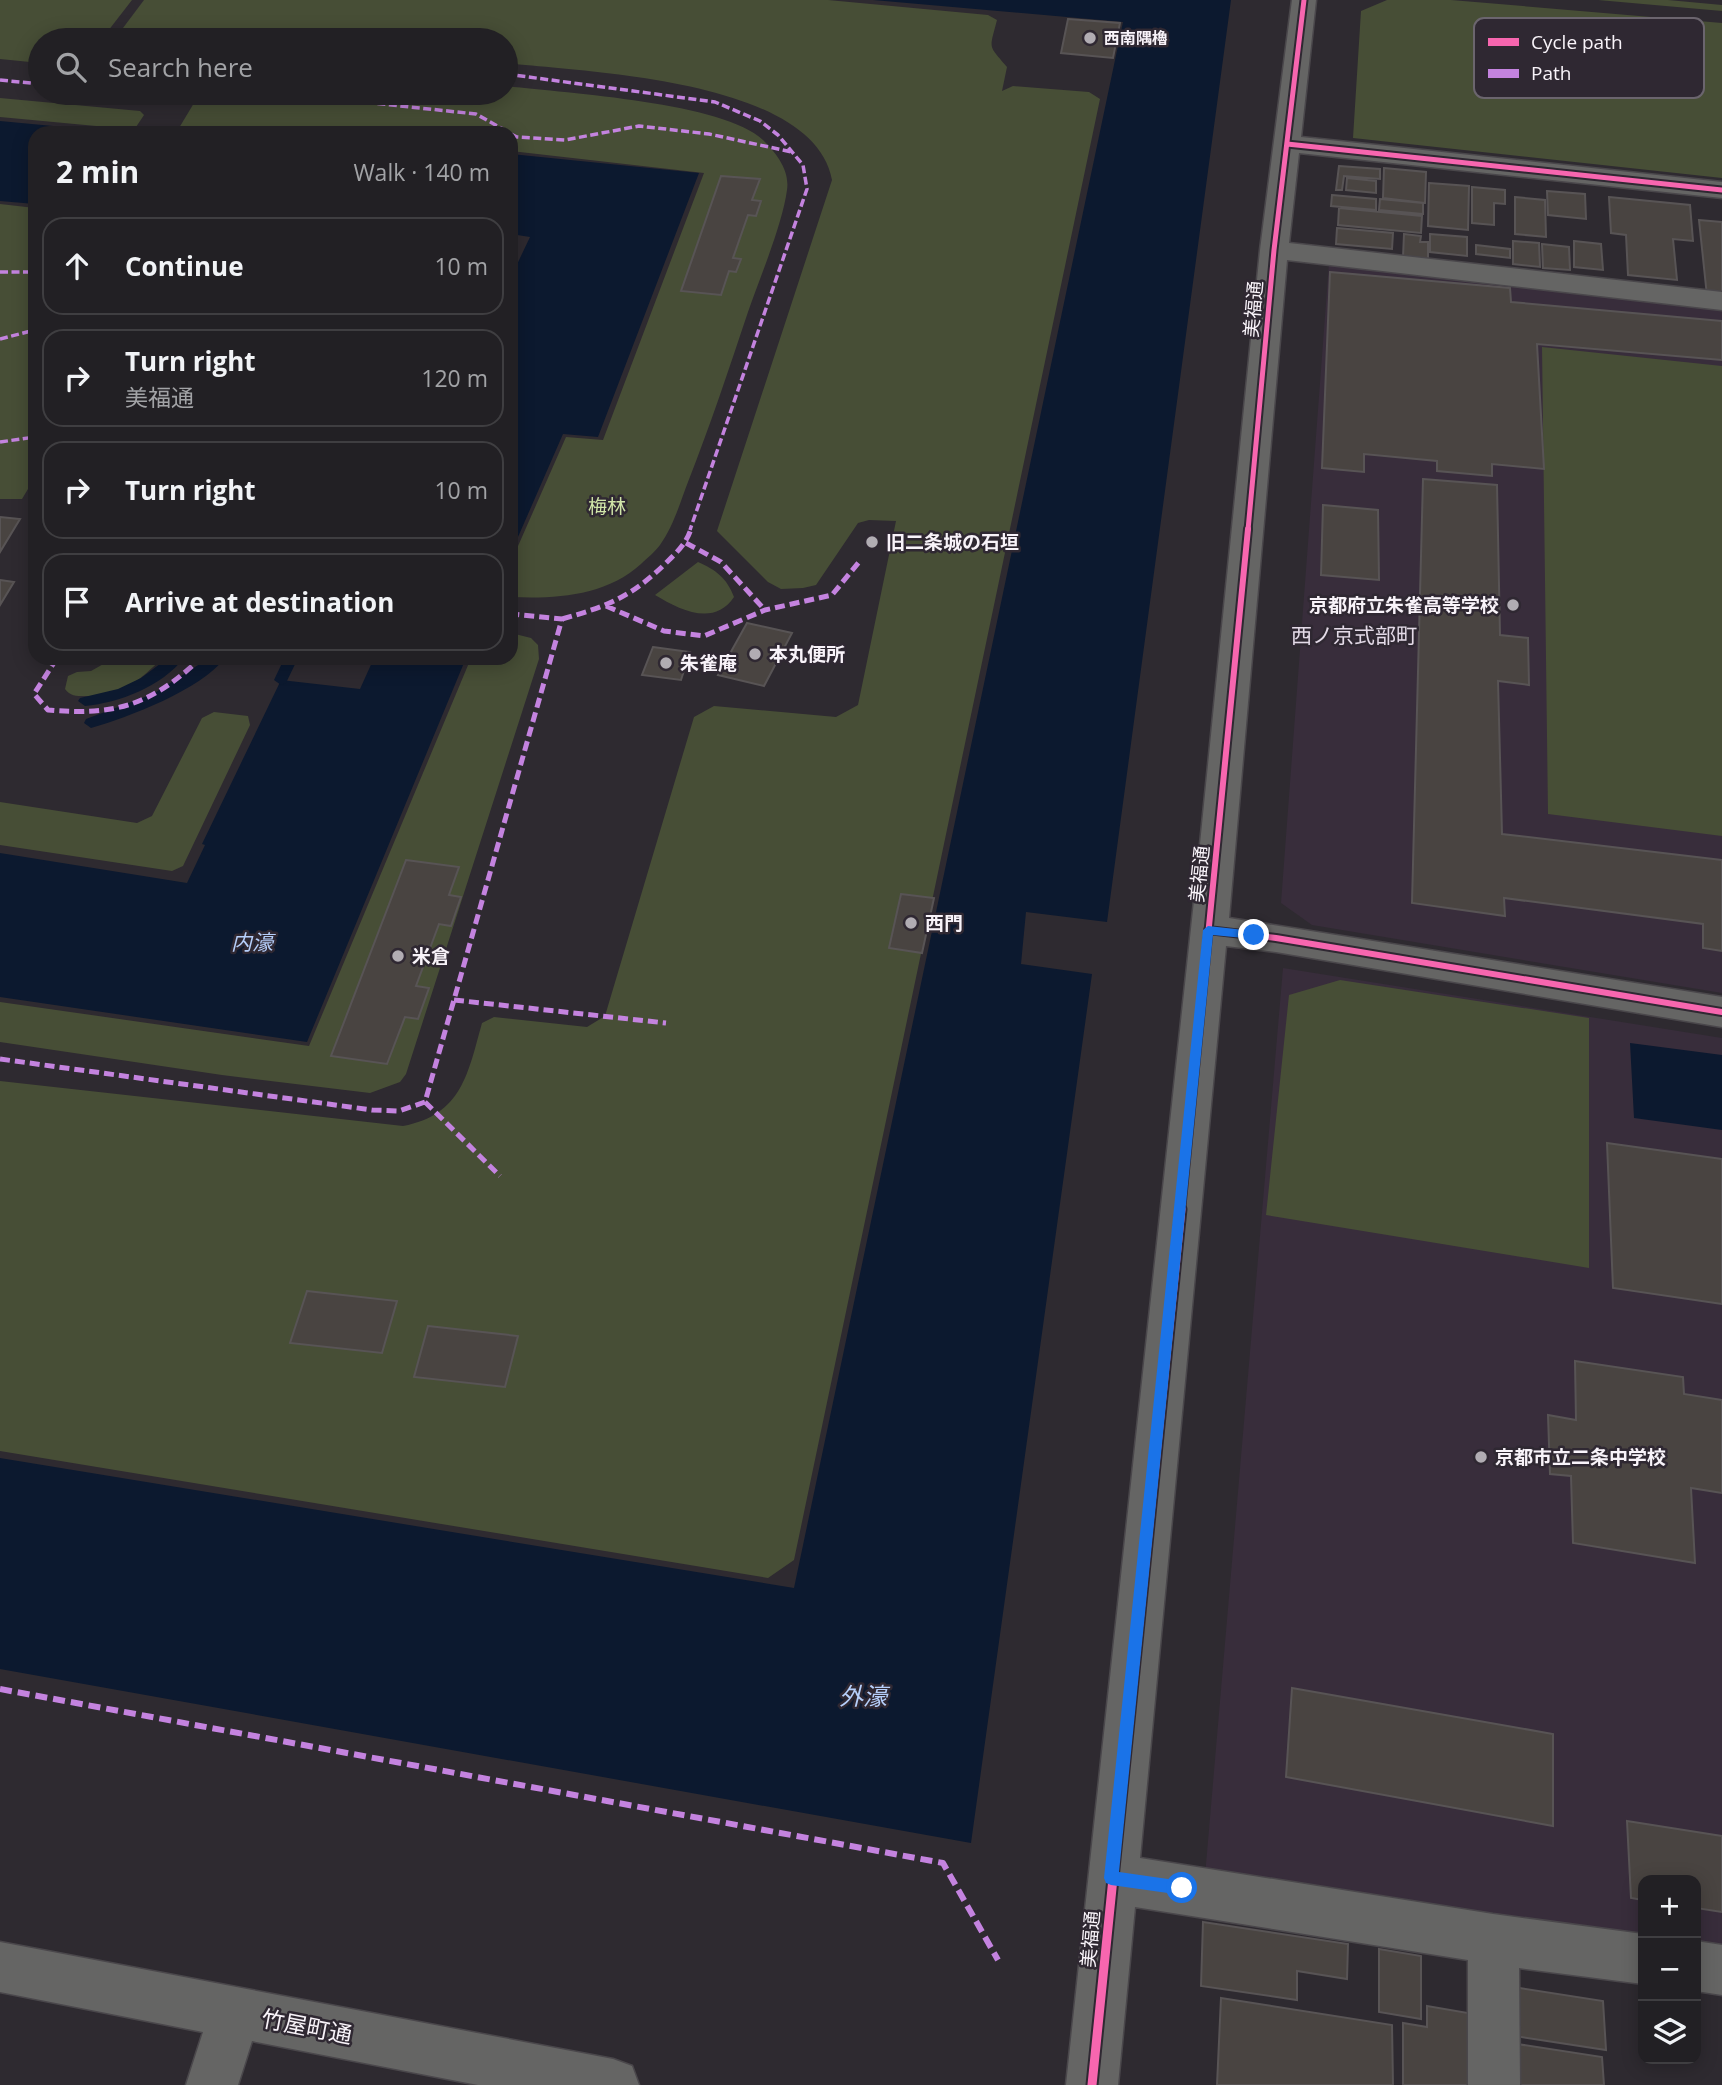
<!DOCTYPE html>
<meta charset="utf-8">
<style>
body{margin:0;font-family:"Open Sans","Noto Sans JP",sans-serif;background:#2e2d31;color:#f1f3f6}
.controls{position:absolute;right:21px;bottom:21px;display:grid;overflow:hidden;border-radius:14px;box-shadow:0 4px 18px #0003}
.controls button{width:63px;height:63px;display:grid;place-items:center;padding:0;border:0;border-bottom:2px solid #3f3e41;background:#222024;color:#f1f3f6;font:35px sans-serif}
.stop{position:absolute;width:21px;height:21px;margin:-16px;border:5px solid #1a73e8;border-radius:50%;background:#fff}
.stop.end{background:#1a73e8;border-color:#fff;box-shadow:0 2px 7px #0008}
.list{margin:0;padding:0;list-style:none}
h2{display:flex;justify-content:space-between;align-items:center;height:91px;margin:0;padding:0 28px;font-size:30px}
h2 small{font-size:23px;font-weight:400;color:#a2a3a6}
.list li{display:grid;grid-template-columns:46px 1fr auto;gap:21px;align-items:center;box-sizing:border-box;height:98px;margin:0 14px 14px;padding:0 14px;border:2px solid #3f3e41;border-radius:21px}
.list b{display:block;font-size:26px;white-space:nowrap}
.list p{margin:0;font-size:23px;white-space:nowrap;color:#a2a3a6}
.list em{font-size:23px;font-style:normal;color:#a2a3a6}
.icon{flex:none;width:38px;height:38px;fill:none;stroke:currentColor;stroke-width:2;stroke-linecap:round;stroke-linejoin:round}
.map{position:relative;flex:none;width:1722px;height:2085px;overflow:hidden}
.search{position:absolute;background:#222024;box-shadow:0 4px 18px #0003;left:28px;top:28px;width:490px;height:77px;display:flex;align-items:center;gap:18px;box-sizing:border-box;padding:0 24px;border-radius:38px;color:#a2a3a6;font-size:26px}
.panel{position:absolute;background:#222024;box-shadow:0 4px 18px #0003;left:28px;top:126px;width:490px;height:539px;border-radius:21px}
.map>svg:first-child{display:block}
.built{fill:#382d3b}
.green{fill:#474e36}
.water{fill:#0c192f}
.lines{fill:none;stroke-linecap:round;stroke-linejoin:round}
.stream{fill:#0c192f;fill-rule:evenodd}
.building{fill:#494441;stroke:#585455;stroke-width:2}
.minor-casing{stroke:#4a474b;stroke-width:3}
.minor{fill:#656564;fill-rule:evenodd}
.quiet-far2{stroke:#c483df;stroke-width:3.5;stroke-dasharray:8 3.5;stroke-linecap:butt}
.quiet-far1{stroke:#c483df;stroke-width:5;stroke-dasharray:10 5;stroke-linecap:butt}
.quiet{stroke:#c483df;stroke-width:6;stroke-dasharray:12 6;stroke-linecap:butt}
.cycleway-far2-casing{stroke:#2f2832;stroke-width:9}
.cycleway-far1-casing{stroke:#2f2832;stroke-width:10}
.cycleway-casing{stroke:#2f2832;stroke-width:13}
.cycleway-far2{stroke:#f766af;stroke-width:5}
.cycleway-far1{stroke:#f766af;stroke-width:6}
.cycleway{stroke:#f766af;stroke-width:9}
.route{fill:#1a73e8}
.poi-dot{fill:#b1adb3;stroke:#2f2832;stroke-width:2.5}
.labels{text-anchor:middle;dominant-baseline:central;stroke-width:5;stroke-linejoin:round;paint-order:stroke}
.far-poi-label{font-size:16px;font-weight:bold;fill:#f8f3f9;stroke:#2f2832;text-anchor:start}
.street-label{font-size:19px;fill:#f8f3f9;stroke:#2f2832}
.park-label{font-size:19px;fill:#d1e6a9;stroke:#2f2832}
.poi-label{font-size:19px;font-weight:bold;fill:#f8f3f9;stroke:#2f2832;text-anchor:start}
.neighbourhood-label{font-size:21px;fill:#e4dbe8;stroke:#2f2832}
.water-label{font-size:21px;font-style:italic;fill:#b6cffa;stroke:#2f2832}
.near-street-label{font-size:23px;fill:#f8f3f9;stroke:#2f2832}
.near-water-label{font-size:24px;font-style:italic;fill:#b6cffa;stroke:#2f2832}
.key{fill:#2f2832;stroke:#6b656e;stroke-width:2}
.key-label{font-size:19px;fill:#f8f3f9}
</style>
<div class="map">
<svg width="1722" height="2085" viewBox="0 0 1722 2085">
<rect width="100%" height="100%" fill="#2e2a30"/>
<!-- built -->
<path class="built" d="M1329,263L1722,306V993L1312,925L1281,903Z
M1283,968L1722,1038V1970L1696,1965V1880H1643V1955L1205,1876Z"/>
<!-- green -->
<path class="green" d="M0,0H132L101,40H40V63L0,59Z
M144,0H828L988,15L997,20C989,51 988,44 1007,67L1002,91L1013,86L1089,92L1100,99L794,1560L768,1578L0,1451V1081L403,1126C462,1115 468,1073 482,1023L494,1017L587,1027L605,1016L694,717L714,706L836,717L858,705L896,521L869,520L858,523L816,585L803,588L781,589L768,582L717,531L832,180C814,79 586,72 506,63V40H303L190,29L165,35L161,40H114Z
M1387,0H1451L1722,23V178L1353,138L1361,11Z
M1598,0H1668L1722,5V11Z
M506,86C564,93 724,102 763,140C776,153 790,170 787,190C782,226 760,277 748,312C729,369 710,426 688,482C680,503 673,527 660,545C655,552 647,558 641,564C606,596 556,599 511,597V562L566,437L603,440L704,173L511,151V133H341L310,130L304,133H176L200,93H506Z
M0,98L140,111L144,115L136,127L128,129L0,117Z
M0,204L35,208V487L28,489L22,499H0Z
M1542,347L1722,366V836L1548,814Z
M698,562C716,570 727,578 734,597C714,627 680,610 655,595Z
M511,633L531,638L538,645L539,659L406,1074L400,1082L370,1093L222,1075L0,1042V1002L309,1046L471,658H511Z
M114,658H162C140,681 118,698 85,696C76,696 70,696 65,689L68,676L77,672L91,671Z
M214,712L248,716L250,725L183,866L172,871L0,845V802L137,823L152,816L202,718Z
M1340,980L1589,1018V1268L1266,1215L1289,995Z"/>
<!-- water -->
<path class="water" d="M873,0H1231L1107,922L1026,912L1021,964L1092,974L971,1843L0,1669V1458L794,1588L1123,22Z
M0,121L127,133H35V204L0,201Z
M511,154L699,173L598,437L563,434L511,553V277L530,237L511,234Z
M374,658H466L307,1042L0,997V853L187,883L205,845L202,844L281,680L360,689Z
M1630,1043L1722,1055V1130L1634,1118Z"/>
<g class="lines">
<!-- stream -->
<path class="stream" d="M168,658H184C162,686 119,703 85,706L78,701L80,698L118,689L141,678Z
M209,658H225C200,690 129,717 91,728L84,723L86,719L153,694Z
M281,658H298L286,683L281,685L274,680L283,661Z"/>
</g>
<!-- building -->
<path class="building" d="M1068,19L1120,23L1113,58L1061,53Z
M1339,166L1380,169V179L1344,176L1342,190H1336Z
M1384,168L1426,172L1425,203L1383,198Z
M721,176L760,179L752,200L761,201L756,216L748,215L733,258L741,259L736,272L729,271L721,295L681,291Z
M1347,178L1376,181V193L1346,190Z
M1429,183L1469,186L1468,230L1428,226Z
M1472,187L1505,190V204L1494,203V225L1472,223Z
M1547,191L1585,194L1586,219L1548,215Z
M1332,195L1376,199V210L1331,206Z
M1515,197L1545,200L1546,237L1515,234Z
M1609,197L1690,205L1693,241L1673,239L1677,280L1628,275L1626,235L1611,233Z
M1380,199L1423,203V214L1379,210Z
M1339,208L1422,216L1421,233L1338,225Z
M1699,220L1722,222V297L1707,296Z
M1337,228L1393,233L1392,249L1336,244Z
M1404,234L1421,236L1420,242H1428V260L1403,257Z
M1430,234L1467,237V256L1430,252Z
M1513,241L1539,243L1540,267L1513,264Z
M1574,241L1601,244L1603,270L1574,267Z
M1542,244L1569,247L1570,270L1543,268Z
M1476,245L1510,249V258L1476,254Z
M1330,272L1510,288L1511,302L1722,321V360L1537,344L1544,469L1492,464V476L1437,471V461L1364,454V472L1322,468Z
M1423,479L1497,485L1500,635L1528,638L1529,685L1498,681L1502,834L1722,860V951L1703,948V924L1504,898L1505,916L1412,903Z
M1323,505L1378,510L1379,580L1321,575Z
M0,517L20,519L0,552Z
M0,580L14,582L0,605Z
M747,623L792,633L764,686L718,675Z
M653,647L690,652L681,680L642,675Z
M406,860L459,867L449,895L461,897L451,926L439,924L416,986L429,988L418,1019L405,1017L387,1064L331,1056Z
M901,894L934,898L922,953L889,948Z
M1607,1143L1722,1159V1304L1613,1288Z
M307,1291L397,1301L382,1353L290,1343Z
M428,1326L518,1336L505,1387L414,1377Z
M1575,1361L1683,1377L1684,1394L1722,1400V1493L1691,1488L1695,1563L1573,1543L1571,1476L1550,1474L1548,1415L1576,1420Z
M1292,1688L1553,1734V1826L1286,1777Z
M1627,1821L1722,1836V1912L1696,1908V1880H1643V1900L1631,1898Z
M1203,1922L1348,1944L1347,1979L1297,1971V2000L1201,1986Z
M1379,1949L1421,1956V2019L1379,2012Z
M1507,1986L1603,2001L1606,2050L1508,2035Z
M1221,1998L1392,2025L1393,2085H1217Z
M1427,2006L1468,2013L1469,2085H1403V2023L1427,2027Z
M1504,2042L1602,2057L1604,2085H1505Z"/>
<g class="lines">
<!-- minor casing -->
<g class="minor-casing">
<path id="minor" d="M1292,0H1316L1301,137L1722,182V198L1299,153L1289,243L1722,292V310L1287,260L1229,918L1722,997V1027L1276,952L1226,946L1140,1858L1493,1914L1643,1934V1984L1519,1968L1520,2085H1468V1960L1135,1907L1118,2085H1066L1198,864L1260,250Z
M1696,1941L1722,1945V1995L1696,1991Z
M0,1942L613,2059L632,2066L639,2085H478L252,2041L238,2085H186L203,2032L0,1992Z"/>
</g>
<!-- minor -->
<use href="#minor" class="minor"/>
<!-- quiet-far2 -->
<path class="quiet-far2" d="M506,74L715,102L760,121L778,135L803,165L807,189L690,530
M0,80L40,84
M120,93H134
M310,93L316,97L476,114L510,133
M511,134L517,137L565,140L639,126L709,134L792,152
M0,272H35
M0,339L35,330
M0,442L35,437"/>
<!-- quiet-far1 -->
<path class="quiet-far1" d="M686,543L721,562L765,610
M606,606L664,631L704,636L765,610L832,595L859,562
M562,619C608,606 631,597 666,563C677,552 686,544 691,529
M57,658L34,694L48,710C116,716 151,705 201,658
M454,1000L666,1023
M0,1059L372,1110L399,1111L425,1102L562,619L511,614
M425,1102L500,1176"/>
<!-- quiet -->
<path class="quiet" d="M0,1689L943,1863L998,1960"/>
<!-- cycleway-far2 casing -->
<g class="cycleway-far2-casing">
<path id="cycleway-far2" d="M1287,144L1722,190
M1248,530L1274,250L1304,0"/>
</g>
<!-- cycleway-far1 casing -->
<g class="cycleway-far1-casing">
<path id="cycleway-far1" d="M1208,930L1276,938L1722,1012
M1181,1211L1248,529"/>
</g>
<!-- cycleway casing -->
<g class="cycleway-casing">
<path id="cycleway" d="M1092,2085L1181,1209"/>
</g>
<!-- cycleway-far2 -->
<use href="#cycleway-far2" class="cycleway-far2"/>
<!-- cycleway-far1 -->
<use href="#cycleway-far1" class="cycleway-far1"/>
<!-- cycleway -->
<use href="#cycleway" class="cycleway"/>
</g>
<!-- route -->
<path class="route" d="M1208,926L1254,931L1260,935L1254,939L1213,935L1119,1872L1182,1881L1187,1883L1189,1888L1187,1893L1182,1895L1111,1885L1106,1883L1104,1878L1203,930Z"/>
<!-- markers -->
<g class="poi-dot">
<circle cx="1090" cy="38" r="7"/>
<circle cx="872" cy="542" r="7"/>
<circle cx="1513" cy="605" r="7"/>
<circle cx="755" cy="654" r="7"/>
<circle cx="666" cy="663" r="7"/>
<circle cx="911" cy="923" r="7"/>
<circle cx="398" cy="956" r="7"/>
<circle cx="1481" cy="1457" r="7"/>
</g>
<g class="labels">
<!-- far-poi labels -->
<g class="far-poi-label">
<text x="1104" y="38">西南隅櫓</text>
</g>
<!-- street labels -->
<g class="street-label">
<text transform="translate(1253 309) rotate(-85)">美福通</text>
<text transform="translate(1199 874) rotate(-84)">美福通</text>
<text transform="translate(1090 1939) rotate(-85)">美福通</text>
</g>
<!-- park labels -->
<g class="park-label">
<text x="607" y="506">梅林</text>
</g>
<!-- poi labels -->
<g class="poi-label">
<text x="886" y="542">旧二条城の石垣</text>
<text x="1499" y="605" text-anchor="end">京都府立朱雀高等学校</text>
<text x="769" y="654">本丸便所</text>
<text x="680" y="663">朱雀庵</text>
<text x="925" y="923">西門</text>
<text x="412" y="956">米倉</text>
<text x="1495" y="1457">京都市立二条中学校</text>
</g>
<!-- neighbourhood labels -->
<g class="neighbourhood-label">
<text x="1354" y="635">西ノ京式部町</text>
</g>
<!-- water labels -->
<g class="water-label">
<text x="252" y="942">内濠</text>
</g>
<!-- near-street labels -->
<g class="near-street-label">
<text transform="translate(307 2026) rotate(11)">竹屋町通</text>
</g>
<!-- near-water labels -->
<g class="near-water-label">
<text x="863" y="1695">外濠</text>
</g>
</g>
<!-- legend -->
<rect x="1474" y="18" width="230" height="80" rx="10" class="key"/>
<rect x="1488" y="38" width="31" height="8" fill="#f766af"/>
<rect x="1488" y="69" width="31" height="9" fill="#c483df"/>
<g class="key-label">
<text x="1531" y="49">Cycle path</text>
<text x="1531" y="80">Path</text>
</g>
</svg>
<div class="controls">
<button>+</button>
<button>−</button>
<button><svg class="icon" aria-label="layers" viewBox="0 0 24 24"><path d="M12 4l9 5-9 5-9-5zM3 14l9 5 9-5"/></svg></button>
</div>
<div class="stop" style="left:1182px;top:1888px"></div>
<div class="stop end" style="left:1254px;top:935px"></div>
<div class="search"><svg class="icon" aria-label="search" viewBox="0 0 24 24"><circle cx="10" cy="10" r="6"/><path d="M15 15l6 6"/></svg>Search here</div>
<section class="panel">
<h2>2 min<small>Walk · 140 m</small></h2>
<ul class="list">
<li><svg class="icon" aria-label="ahead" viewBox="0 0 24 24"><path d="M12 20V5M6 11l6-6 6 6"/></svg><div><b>Continue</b></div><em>10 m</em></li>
<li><svg class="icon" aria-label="right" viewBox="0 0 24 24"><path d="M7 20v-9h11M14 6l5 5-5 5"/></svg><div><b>Turn right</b><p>美福通</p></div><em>120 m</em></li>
<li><svg class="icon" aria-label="right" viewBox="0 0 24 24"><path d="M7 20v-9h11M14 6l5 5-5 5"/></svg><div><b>Turn right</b></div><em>10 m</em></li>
<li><svg class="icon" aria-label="arrive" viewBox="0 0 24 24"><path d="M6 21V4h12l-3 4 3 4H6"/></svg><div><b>Arrive at destination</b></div></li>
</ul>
</section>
</div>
